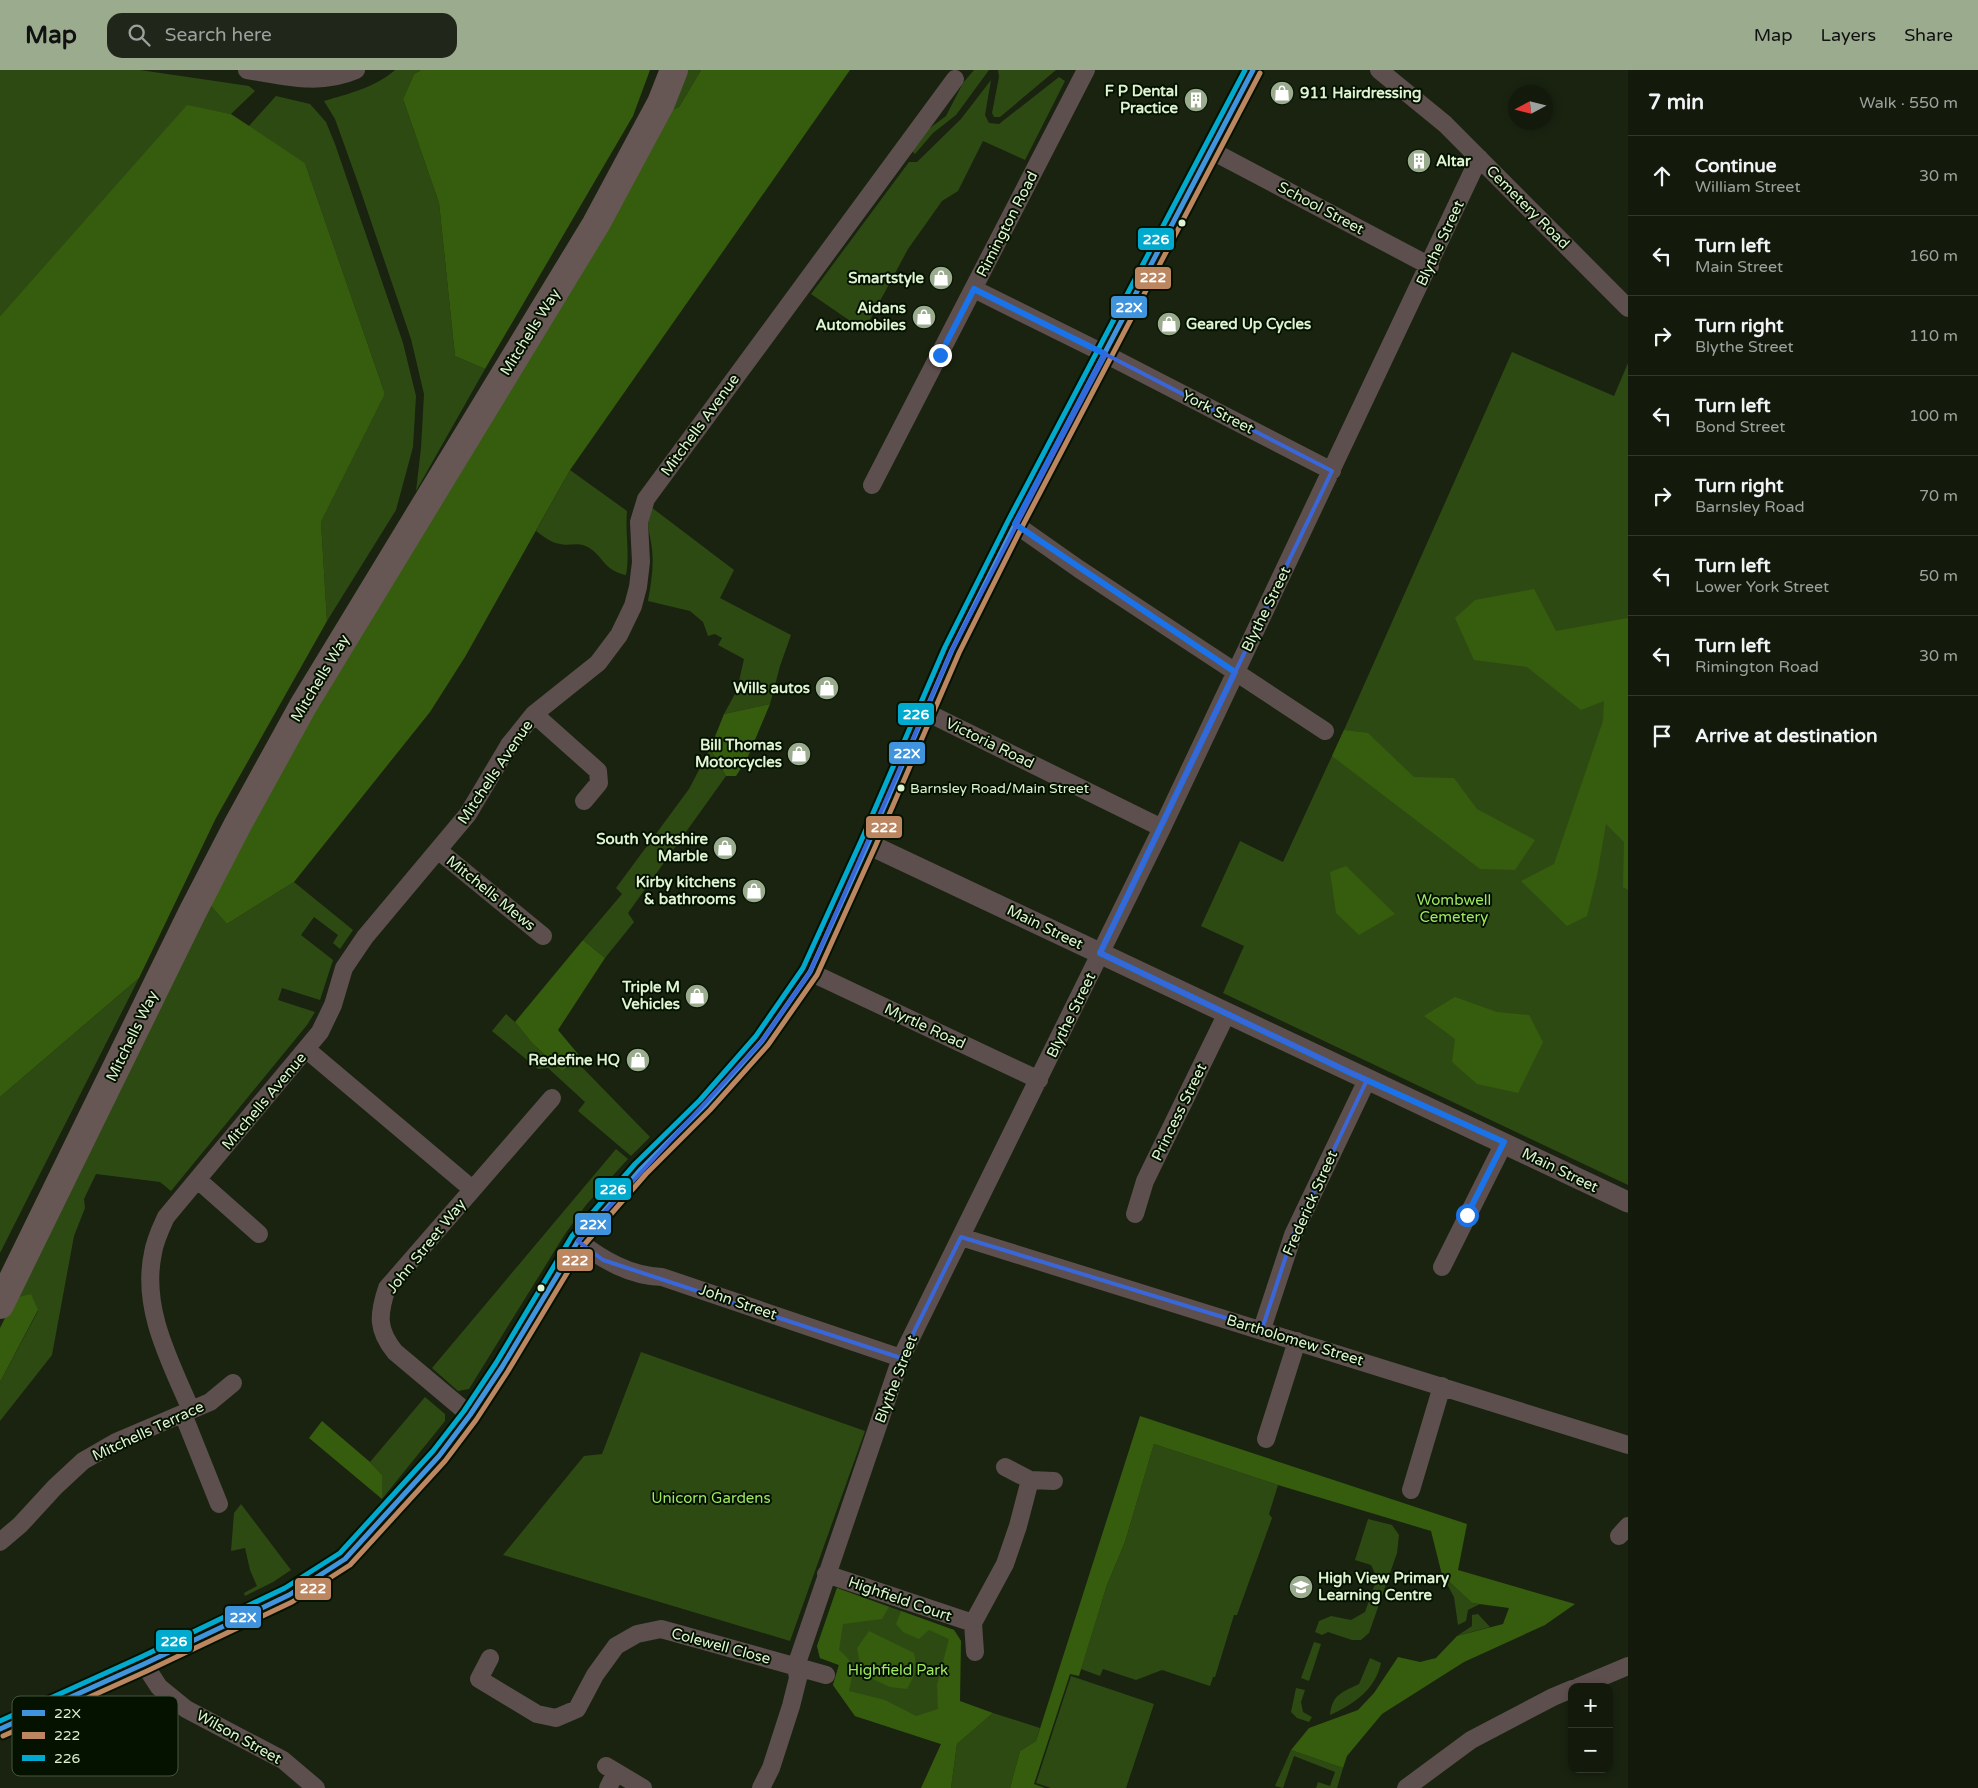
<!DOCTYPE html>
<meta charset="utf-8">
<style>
body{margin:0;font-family:"Varela Round",sans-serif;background:#20271a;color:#f1f3f6}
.controls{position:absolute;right:15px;bottom:15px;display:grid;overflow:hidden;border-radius:10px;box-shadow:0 2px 8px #0003}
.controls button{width:45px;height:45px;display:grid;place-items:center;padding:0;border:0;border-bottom:1px solid #32382d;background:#131a0c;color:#f1f3f6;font:25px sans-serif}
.compass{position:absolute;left:1508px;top:15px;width:45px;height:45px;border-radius:50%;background:#131a0c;box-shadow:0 2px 8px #0003;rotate:263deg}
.stop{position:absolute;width:15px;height:15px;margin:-11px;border:4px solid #1a73e8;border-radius:50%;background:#fff}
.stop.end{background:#1a73e8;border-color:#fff;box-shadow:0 1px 5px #0008}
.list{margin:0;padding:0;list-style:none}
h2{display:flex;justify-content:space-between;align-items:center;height:65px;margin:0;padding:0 20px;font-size:21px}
h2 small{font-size:16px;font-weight:400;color:#9da19d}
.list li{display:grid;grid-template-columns:32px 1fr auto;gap:15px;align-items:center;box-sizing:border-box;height:80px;padding:0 20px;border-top:1px solid #32382d}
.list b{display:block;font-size:19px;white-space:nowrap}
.list p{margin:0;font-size:16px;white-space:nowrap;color:#9da19d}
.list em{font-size:16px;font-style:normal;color:#9da19d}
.icon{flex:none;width:28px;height:28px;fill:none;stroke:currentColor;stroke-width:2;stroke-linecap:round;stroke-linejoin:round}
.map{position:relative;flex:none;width:1628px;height:1718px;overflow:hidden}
header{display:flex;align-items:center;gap:30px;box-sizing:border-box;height:70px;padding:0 25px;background:#9aab8e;color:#111}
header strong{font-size:24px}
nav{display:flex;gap:28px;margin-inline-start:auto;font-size:18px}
.search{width:350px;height:45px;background:#20271a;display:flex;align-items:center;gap:12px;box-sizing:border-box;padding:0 18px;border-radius:15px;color:#9da19d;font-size:19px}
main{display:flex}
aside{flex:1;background:#131a0c}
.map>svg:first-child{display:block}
.green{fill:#2e4a13}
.forest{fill:#365c0e}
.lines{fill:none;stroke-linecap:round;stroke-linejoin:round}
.minor{stroke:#5d4f4e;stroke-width:18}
.tertiary{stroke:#5d4f4e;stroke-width:21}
.primary{stroke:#665654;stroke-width:28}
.bus-1-casing{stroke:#051200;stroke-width:9}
.bus-2-casing{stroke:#051200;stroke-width:9}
.bus-3-casing{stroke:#051200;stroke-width:9}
.bus-1{stroke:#4094de;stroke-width:5}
.bus-2{stroke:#bb8660;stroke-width:5}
.bus-3{stroke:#00a9ce;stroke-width:5}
.route{stroke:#1a73e8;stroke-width:6}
.marked{fill:none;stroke:#3a67d7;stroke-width:4;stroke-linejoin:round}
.bus-dot{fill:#dff4d2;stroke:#051200;stroke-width:2}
.labels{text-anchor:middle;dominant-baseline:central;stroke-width:4;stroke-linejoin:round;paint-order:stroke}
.bus-label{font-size:14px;fill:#dff4d2;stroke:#051200;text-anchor:start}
.poi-label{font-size:15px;font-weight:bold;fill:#dff4d2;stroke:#051200;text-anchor:end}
.street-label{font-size:15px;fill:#dff4d2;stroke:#051200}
.park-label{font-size:15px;fill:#9fe862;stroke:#051200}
.key{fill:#051200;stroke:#46563f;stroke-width:1}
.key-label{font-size:14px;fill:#dff4d2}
.line-badge{stroke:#051200;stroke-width:2}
.badge-label{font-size:14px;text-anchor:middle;font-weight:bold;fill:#fff}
</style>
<header>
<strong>Map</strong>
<div class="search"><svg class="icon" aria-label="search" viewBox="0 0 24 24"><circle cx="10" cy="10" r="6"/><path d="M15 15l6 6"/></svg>Search here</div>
<nav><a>Map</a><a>Layers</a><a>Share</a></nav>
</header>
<main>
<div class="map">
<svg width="1628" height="1718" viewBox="0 0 1628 1718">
<rect width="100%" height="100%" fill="#192310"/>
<!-- green -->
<path class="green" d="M0,0H140L249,16L255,21L231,44L187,36L0,246Z
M395,0H421L414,4L403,29L439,133L455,286L485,299L416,421L421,378L424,324L411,269L358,113L335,49L324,31C348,24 376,17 395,0Z
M687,0H701L679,37L667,42Z
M974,0H989L956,45L933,63L915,84L912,81L926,61L946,46L963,13Z
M998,0H1056L1000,47H994L992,43L999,7Z
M1059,7L1065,11L1025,90L983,71L958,121L942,131L908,179L866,257H859L811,224L909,92H917L961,49L991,10L985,45L989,53L999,54Z
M276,26L310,34L326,52L335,74L403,273L416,326L413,377L396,440L327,551L321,452L385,324L305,93L248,57Z
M1512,282L1614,326L1628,293V1115L1223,923L1244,876L1201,856L1240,771L1283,792L1344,660Z
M570,400L627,441C625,463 630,484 626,505C601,500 603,482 583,475C576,473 567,476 560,474C551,473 543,466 536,461Z
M651,437L734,500L720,528L791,565L780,596L770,634L724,644L737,620L744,589L718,575L722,568L715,564L708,566L703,552L690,541L648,531C651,514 654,497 652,479C650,462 645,454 651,437Z
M710,679L726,706L628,843L634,852L605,888L583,870L622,824L616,818L689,719Z
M294,812L353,860L340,879L333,873L338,865L314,847L301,865L333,890L320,930L282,918L278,930L315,942L307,955L171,1121L160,1112L96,1104L84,1129L85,1138L74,1166L52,1285L0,1351V1312L38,1241L15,1228L210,835L227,854Z
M139,908L0,1183V1027Z
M506,944L515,952L532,973L562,1001L576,991L650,1067L631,1086L578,1041L585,1032L548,998L538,999L492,961Z
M616,1079L628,1089L586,1135L565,1164L469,1319L458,1321L432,1298Z
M641,1282L865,1361L790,1571L503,1485L584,1386L602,1384Z
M425,1327L445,1344V1351L382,1429V1405L370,1392Z
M1154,1374L1278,1415L1269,1444L1272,1448L1237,1545H1234L1215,1607H1213L1210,1616L1162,1600L1136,1610L1103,1599L1100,1606L1081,1599L1107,1515L1125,1472Z
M241,1434L291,1500L273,1512L245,1526L244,1523L257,1516L250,1500L245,1478L231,1481L234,1443Z
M1368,1449L1392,1455L1399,1465L1397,1483L1369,1563L1361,1570H1352L1328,1562L1322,1565L1315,1562L1319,1551L1331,1546L1351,1550L1365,1542L1377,1508L1371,1495L1355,1490Z
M1442,1505L1472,1533L1480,1534L1468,1540L1466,1551L1458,1555L1454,1527Z
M837,1518L954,1560L961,1571L941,1674L855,1646L833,1615L839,1595L820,1588L817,1576Z
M1478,1544L1490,1557L1457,1566L1472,1556V1545Z
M1314,1572L1321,1574L1309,1611L1301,1608Z
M1370,1588L1381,1593C1375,1620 1354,1634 1330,1645C1332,1624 1343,1622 1359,1614Z
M1071,1606L1154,1634L1126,1718H1051L1036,1713Z
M1296,1618L1305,1620L1301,1632L1303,1642L1312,1647L1309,1652L1297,1648L1291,1642Z
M993,1643L1040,1658L1036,1671L1020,1681L1010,1718H951L957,1674Z
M1291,1680L1343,1698L1337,1718H1316L1318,1712L1330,1716L1335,1702L1294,1686L1283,1718L1275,1716Z"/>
<!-- forest -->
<path class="forest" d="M421,0H650L633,46L485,299L455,286L439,133L403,29L414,4Z
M701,0H850L570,400L465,587L430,642L294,812L227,854L210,835L249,753L667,42L679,37Z
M187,35L231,44L305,93L385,324L321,452L327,551L216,748L139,908L0,1027V246Z
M1534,519L1556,561L1628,548V820L1623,817L1624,772L1606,754L1597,806L1587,846L1567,856L1521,811L1554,794L1603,651L1604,631L1581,640L1527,597L1474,590L1455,548L1475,530Z
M770,634L747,689L736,706H726L710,679L724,644Z
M1344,660L1368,663L1414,707L1454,708L1477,739L1535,770L1515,800L1480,799L1332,686Z
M1346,796L1395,844L1359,865L1336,843L1330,802Z
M583,870L605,888L558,960L578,984L576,991L562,1001L532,973L515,952Z
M1455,927L1497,942L1529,945L1543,972L1518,1023L1477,1014L1452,992L1455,969L1424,946Z
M31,1224L38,1240L0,1312V1258L15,1228Z
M1140,1346L1467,1454L1458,1500L1575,1534L1545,1555L1464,1592L1382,1644L1347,1686L1343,1698L1291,1680L1309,1658L1358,1640L1374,1623L1398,1587L1420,1592L1436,1588L1457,1566L1503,1554L1509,1538L1472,1533L1442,1505L1431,1461L1278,1415L1154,1374L1125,1472L1107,1515L1079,1606L1070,1604L1034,1714L1045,1718H1010L1020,1681L1036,1671Z
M322,1351L370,1392L382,1405V1429L309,1368Z
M837,1518L889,1537L882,1549L843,1554L839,1580C857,1595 853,1600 849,1621L885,1630L916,1646L938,1639L937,1615L949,1569L929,1560L919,1569L903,1562L896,1554L901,1541L954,1560L961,1571L960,1631L993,1643L957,1674L951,1718H921L941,1674L855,1646L833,1615L839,1595L820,1588L817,1576Z
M869,1561L914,1583L917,1600L907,1619L890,1617L862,1604L857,1578Z"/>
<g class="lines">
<!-- minor -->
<path class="minor" d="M247,0C285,6 319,16 356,0
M1379,0L1445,54L1628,238
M1212,81L1430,196
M974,219L1105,284L1332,401
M872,415L1086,0
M1015,454L1079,499L1325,661
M926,642L1162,758
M534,644L598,701L599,713L584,731
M439,781L543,866
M810,902L1039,1010
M306,979L472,1119
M198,1110L259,1164
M1135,1144L1145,1111L1227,943
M961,1167L1628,1375
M578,1171C603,1190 630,1206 662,1207L901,1288
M1442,1197L1504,1073
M1262,1259L1293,1165L1367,1010
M191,1340C170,1291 141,1238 153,1183C155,1170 161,1158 166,1147L320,962L333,935L344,898L365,867L468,744L509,675L534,644L598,593L619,565L633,536L638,517L641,492L639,452L646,429L955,9
M183,1344L219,1434
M470,1345L395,1282C377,1260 378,1245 387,1218L552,1028
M1266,1369L1297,1271
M1030,1410L1054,1411
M1411,1420L1442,1316
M1619,1466L1628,1456
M0,1472L20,1455L55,1417L83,1391L116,1372L210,1332L233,1313
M826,1504L973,1553L1005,1494L1018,1456L1030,1410L1005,1397
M973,1553L975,1582
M490,1588L479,1609L537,1644L556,1648L577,1639L595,1605L616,1576L637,1564L661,1559L826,1605
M144,1594L159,1617L186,1639L283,1690L316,1718
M796,1596L901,1288L1162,758L1479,88
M1578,1617L1628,1596
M606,1696L643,1718
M608,1718L616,1702
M761,1718L771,1698L791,1636L798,1608L796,1596
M1406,1718L1471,1670L1553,1627L1572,1619"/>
<!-- tertiary -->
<path class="tertiary" d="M868,774L1628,1132
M0,1659L144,1594L289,1525L314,1510L345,1489L405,1425L439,1386L470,1345L502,1297L578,1171L641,1099L705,1035L762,971L810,902L868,774L952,580L1015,454L1253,0"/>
<!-- primary -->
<path class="primary" d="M0,1235L192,843L238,754L303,636L596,154L661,33L674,0"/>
<!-- bus-1 casing -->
<g class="bus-1-casing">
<path id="bus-1" d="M0,1659L144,1594L289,1525L345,1489L439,1386L470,1345L502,1297L578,1171L641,1099L705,1035L762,971L810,902L868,774L952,580L1015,454L1253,0"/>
</g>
<!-- bus-2 casing -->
<g class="bus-2-casing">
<path id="bus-2" d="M3,1666L147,1601L292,1532L350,1495L445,1391L476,1350L508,1301L584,1175L646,1104L710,1040L768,975L817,905L875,777L959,583L1022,457L1260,3"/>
</g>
<!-- bus-3 casing -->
<g class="bus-3-casing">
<path id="bus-3" d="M0,1651L141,1587L285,1518L340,1483L433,1381L464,1341L496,1293L572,1166L635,1094L700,1030L756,966L803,898L861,771L945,577L1008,451L1245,0"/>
</g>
<!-- bus-1 -->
<use href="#bus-1" class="bus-1"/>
<!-- bus-2 -->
<use href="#bus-2" class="bus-2"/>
<!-- bus-3 -->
<use href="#bus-3" class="bus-3"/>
</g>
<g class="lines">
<!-- route -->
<path class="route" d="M940,285L974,219L1105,284L1015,454L1235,602L1100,883L1351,1003L1504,1072L1467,1145"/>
</g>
<!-- marked area -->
<path class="marked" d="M1105,284L1332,401L1100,883L1367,1010L1293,1165L1262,1259L961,1167L901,1288L603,1190L578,1171L762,971L810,902L952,580Z"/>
<!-- icons -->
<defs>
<g id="shop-disc" transform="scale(1.25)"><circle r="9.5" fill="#9aab8e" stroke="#051200"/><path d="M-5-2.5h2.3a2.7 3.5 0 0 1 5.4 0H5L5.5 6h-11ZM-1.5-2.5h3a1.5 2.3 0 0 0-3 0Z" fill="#fff"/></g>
<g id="building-disc" transform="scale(1.25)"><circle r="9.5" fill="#9aab8e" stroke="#051200"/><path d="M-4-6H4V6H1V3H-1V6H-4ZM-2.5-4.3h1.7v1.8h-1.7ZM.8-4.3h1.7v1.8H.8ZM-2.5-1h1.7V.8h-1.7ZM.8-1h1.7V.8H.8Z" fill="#fff"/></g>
<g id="school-disc" transform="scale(1.25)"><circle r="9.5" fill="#9aab8e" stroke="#051200"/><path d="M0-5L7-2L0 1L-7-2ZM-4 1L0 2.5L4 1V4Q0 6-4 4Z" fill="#fff"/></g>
</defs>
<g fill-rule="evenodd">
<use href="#shop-disc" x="1282" y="23"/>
<use href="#building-disc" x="1196" y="30"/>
<use href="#building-disc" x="1419" y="91"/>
<use href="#shop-disc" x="941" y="208"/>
<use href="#shop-disc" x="924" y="247"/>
<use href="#shop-disc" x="1169" y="254"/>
<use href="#shop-disc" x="827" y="618"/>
<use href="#shop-disc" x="799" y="684"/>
<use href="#shop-disc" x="725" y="778"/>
<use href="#shop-disc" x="754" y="821"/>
<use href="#shop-disc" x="697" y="926"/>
<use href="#shop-disc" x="638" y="990"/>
<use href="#school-disc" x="1301" y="1517"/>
</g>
<!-- markers -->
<g class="bus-dot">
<circle cx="1182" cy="153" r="4.5"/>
<circle cx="901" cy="718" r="4.5"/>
<circle cx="541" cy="1218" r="4.5"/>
</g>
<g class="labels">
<!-- bus labels -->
<g class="bus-label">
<text x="910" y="718">Barnsley Road/Main Street</text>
</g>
<!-- poi labels -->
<g class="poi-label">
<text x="1178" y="21">F P Dental<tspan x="1178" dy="17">Practice</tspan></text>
<text x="1300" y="23" text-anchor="start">911 Hairdressing</text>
<text x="1436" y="91" text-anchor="start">Altar</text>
<text x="924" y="208">Smartstyle</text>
<text x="906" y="238">Aidans<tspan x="906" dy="17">Automobiles</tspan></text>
<text x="1186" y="254" text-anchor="start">Geared Up Cycles</text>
<text x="810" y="618">Wills autos</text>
<text x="782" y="675">Bill Thomas<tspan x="782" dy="17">Motorcycles</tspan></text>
<text x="708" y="769">South Yorkshire<tspan x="708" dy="17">Marble</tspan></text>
<text x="736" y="812">Kirby kitchens<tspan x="736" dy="17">&amp; bathrooms</tspan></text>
<text x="680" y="917">Triple M<tspan x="680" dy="17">Vehicles</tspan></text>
<text x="620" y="990">Redefine HQ</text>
<text x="1318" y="1508" text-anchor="start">High View Primary<tspan x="1318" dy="17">Learning Centre</tspan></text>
</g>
<!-- street labels -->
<g class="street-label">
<text transform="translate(1528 137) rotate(45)">Cemetery Road</text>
<text transform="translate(1321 138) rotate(28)">School Street</text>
<text transform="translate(1007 154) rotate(-63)">Rimington Road</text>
<text transform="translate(1440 173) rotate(-65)">Blythe Street</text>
<text transform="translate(530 262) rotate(-58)">Mitchells Way</text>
<text transform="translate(1218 342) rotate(27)">York Street</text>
<text transform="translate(700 355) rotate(-54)">Mitchells Avenue</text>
<text transform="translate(1266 539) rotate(-64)">Blythe Street</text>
<text transform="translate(320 608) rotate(-59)">Mitchells Way</text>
<text transform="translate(990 673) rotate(26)">Victoria Road</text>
<text transform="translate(495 702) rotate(-56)">Mitchells Avenue</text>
<text transform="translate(491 823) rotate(39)">Mitchells Mews</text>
<text transform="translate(1045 857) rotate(26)">Main Street</text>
<text transform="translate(1071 945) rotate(-64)">Blythe Street</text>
<text transform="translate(925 956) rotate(25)">Myrtle Road</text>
<text transform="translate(132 966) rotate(-64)">Mitchells Way</text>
<text transform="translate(264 1031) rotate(-50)">Mitchells Avenue</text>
<text transform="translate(1179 1042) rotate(-64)">Princess Street</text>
<text transform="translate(1560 1100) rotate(26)">Main Street</text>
<text transform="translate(1310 1133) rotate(-66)">Frederick Street</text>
<text transform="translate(426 1176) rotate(-51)">John Street Way</text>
<text transform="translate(738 1232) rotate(19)">John Street</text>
<text transform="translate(1295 1270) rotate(17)">Bartholomew Street</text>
<text transform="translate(896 1309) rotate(-69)">Blythe Street</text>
<text transform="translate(148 1361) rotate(-25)">Mitchells Terrace</text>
<text transform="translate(900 1529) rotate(19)">Highfield Court</text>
<text transform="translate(721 1576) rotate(15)">Colewell Close</text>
<text transform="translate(239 1667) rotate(29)">Wilson Street</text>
</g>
<!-- park labels -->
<g class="park-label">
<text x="1454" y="830">Wombwell<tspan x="1454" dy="17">Cemetery</tspan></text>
<text x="711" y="1428">Unicorn Gardens</text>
<text x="898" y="1600">Highfield Park</text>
</g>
</g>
<!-- legend -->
<rect x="12" y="1626" width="166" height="80" rx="8" class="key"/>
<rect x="22" y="1640" width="23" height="6" fill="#4094de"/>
<rect x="22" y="1662" width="23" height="7" fill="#bb8660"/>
<rect x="22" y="1685" width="23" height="6" fill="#00a9ce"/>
<g class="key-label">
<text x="54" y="1648">22X</text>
<text x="54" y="1670">222</text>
<text x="54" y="1693">226</text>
</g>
<g class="line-badge">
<rect x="1137" y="157" width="38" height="24" rx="5" fill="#00a9ce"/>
<rect x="1134" y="196" width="38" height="24" rx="5" fill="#bb8660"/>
<rect x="1110" y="225" width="38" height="24" rx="5" fill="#4094de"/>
<rect x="897" y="632" width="38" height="24" rx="5" fill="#00a9ce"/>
<rect x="888" y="671" width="38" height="24" rx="5" fill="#4094de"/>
<rect x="865" y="745" width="38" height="24" rx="5" fill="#bb8660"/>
<rect x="594" y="1107" width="38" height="24" rx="5" fill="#00a9ce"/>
<rect x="574" y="1142" width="38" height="24" rx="5" fill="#4094de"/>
<rect x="556" y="1178" width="38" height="24" rx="5" fill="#bb8660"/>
<rect x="294" y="1507" width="38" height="24" rx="5" fill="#bb8660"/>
<rect x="224" y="1535" width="38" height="24" rx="5" fill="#4094de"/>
<rect x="155" y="1559" width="38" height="24" rx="5" fill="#00a9ce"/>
</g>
<g class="badge-label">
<text x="1156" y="174">226</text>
<text x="1153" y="212">222</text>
<text x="1129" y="242">22X</text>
<text x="916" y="649">226</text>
<text x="907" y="688">22X</text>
<text x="884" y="762">222</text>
<text x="613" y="1124">226</text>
<text x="593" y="1159">22X</text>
<text x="575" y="1195">222</text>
<text x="313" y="1523">222</text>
<text x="243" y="1552">22X</text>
<text x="174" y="1576">226</text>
</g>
</svg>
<div class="controls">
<button>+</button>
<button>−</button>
</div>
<svg class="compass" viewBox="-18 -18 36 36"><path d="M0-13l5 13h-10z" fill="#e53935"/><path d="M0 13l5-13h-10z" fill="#9da19d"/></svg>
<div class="stop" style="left:1467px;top:1145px"></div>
<div class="stop end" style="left:940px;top:285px"></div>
</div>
<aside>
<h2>7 min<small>Walk · 550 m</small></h2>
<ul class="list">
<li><svg class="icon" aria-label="ahead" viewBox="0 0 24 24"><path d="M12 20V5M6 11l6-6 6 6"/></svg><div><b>Continue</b><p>William Street</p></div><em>30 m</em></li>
<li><svg class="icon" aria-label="left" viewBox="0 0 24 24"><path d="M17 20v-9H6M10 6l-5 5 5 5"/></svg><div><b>Turn left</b><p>Main Street</p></div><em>160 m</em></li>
<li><svg class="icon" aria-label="right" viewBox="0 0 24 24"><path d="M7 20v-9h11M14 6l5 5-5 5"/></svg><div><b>Turn right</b><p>Blythe Street</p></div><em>110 m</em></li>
<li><svg class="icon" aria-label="left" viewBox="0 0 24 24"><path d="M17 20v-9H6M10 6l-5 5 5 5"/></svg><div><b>Turn left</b><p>Bond Street</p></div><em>100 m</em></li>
<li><svg class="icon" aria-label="right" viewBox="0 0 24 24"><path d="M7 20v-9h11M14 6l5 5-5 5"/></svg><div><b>Turn right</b><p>Barnsley Road</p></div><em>70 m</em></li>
<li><svg class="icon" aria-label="left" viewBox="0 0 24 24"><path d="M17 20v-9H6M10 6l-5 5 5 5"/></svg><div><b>Turn left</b><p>Lower York Street</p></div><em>50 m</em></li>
<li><svg class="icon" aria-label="left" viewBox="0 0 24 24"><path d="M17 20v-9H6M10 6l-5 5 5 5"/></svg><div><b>Turn left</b><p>Rimington Road</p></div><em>30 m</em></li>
<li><svg class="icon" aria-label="arrive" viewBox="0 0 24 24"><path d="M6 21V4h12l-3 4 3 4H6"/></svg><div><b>Arrive at destination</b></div></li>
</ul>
</aside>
</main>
